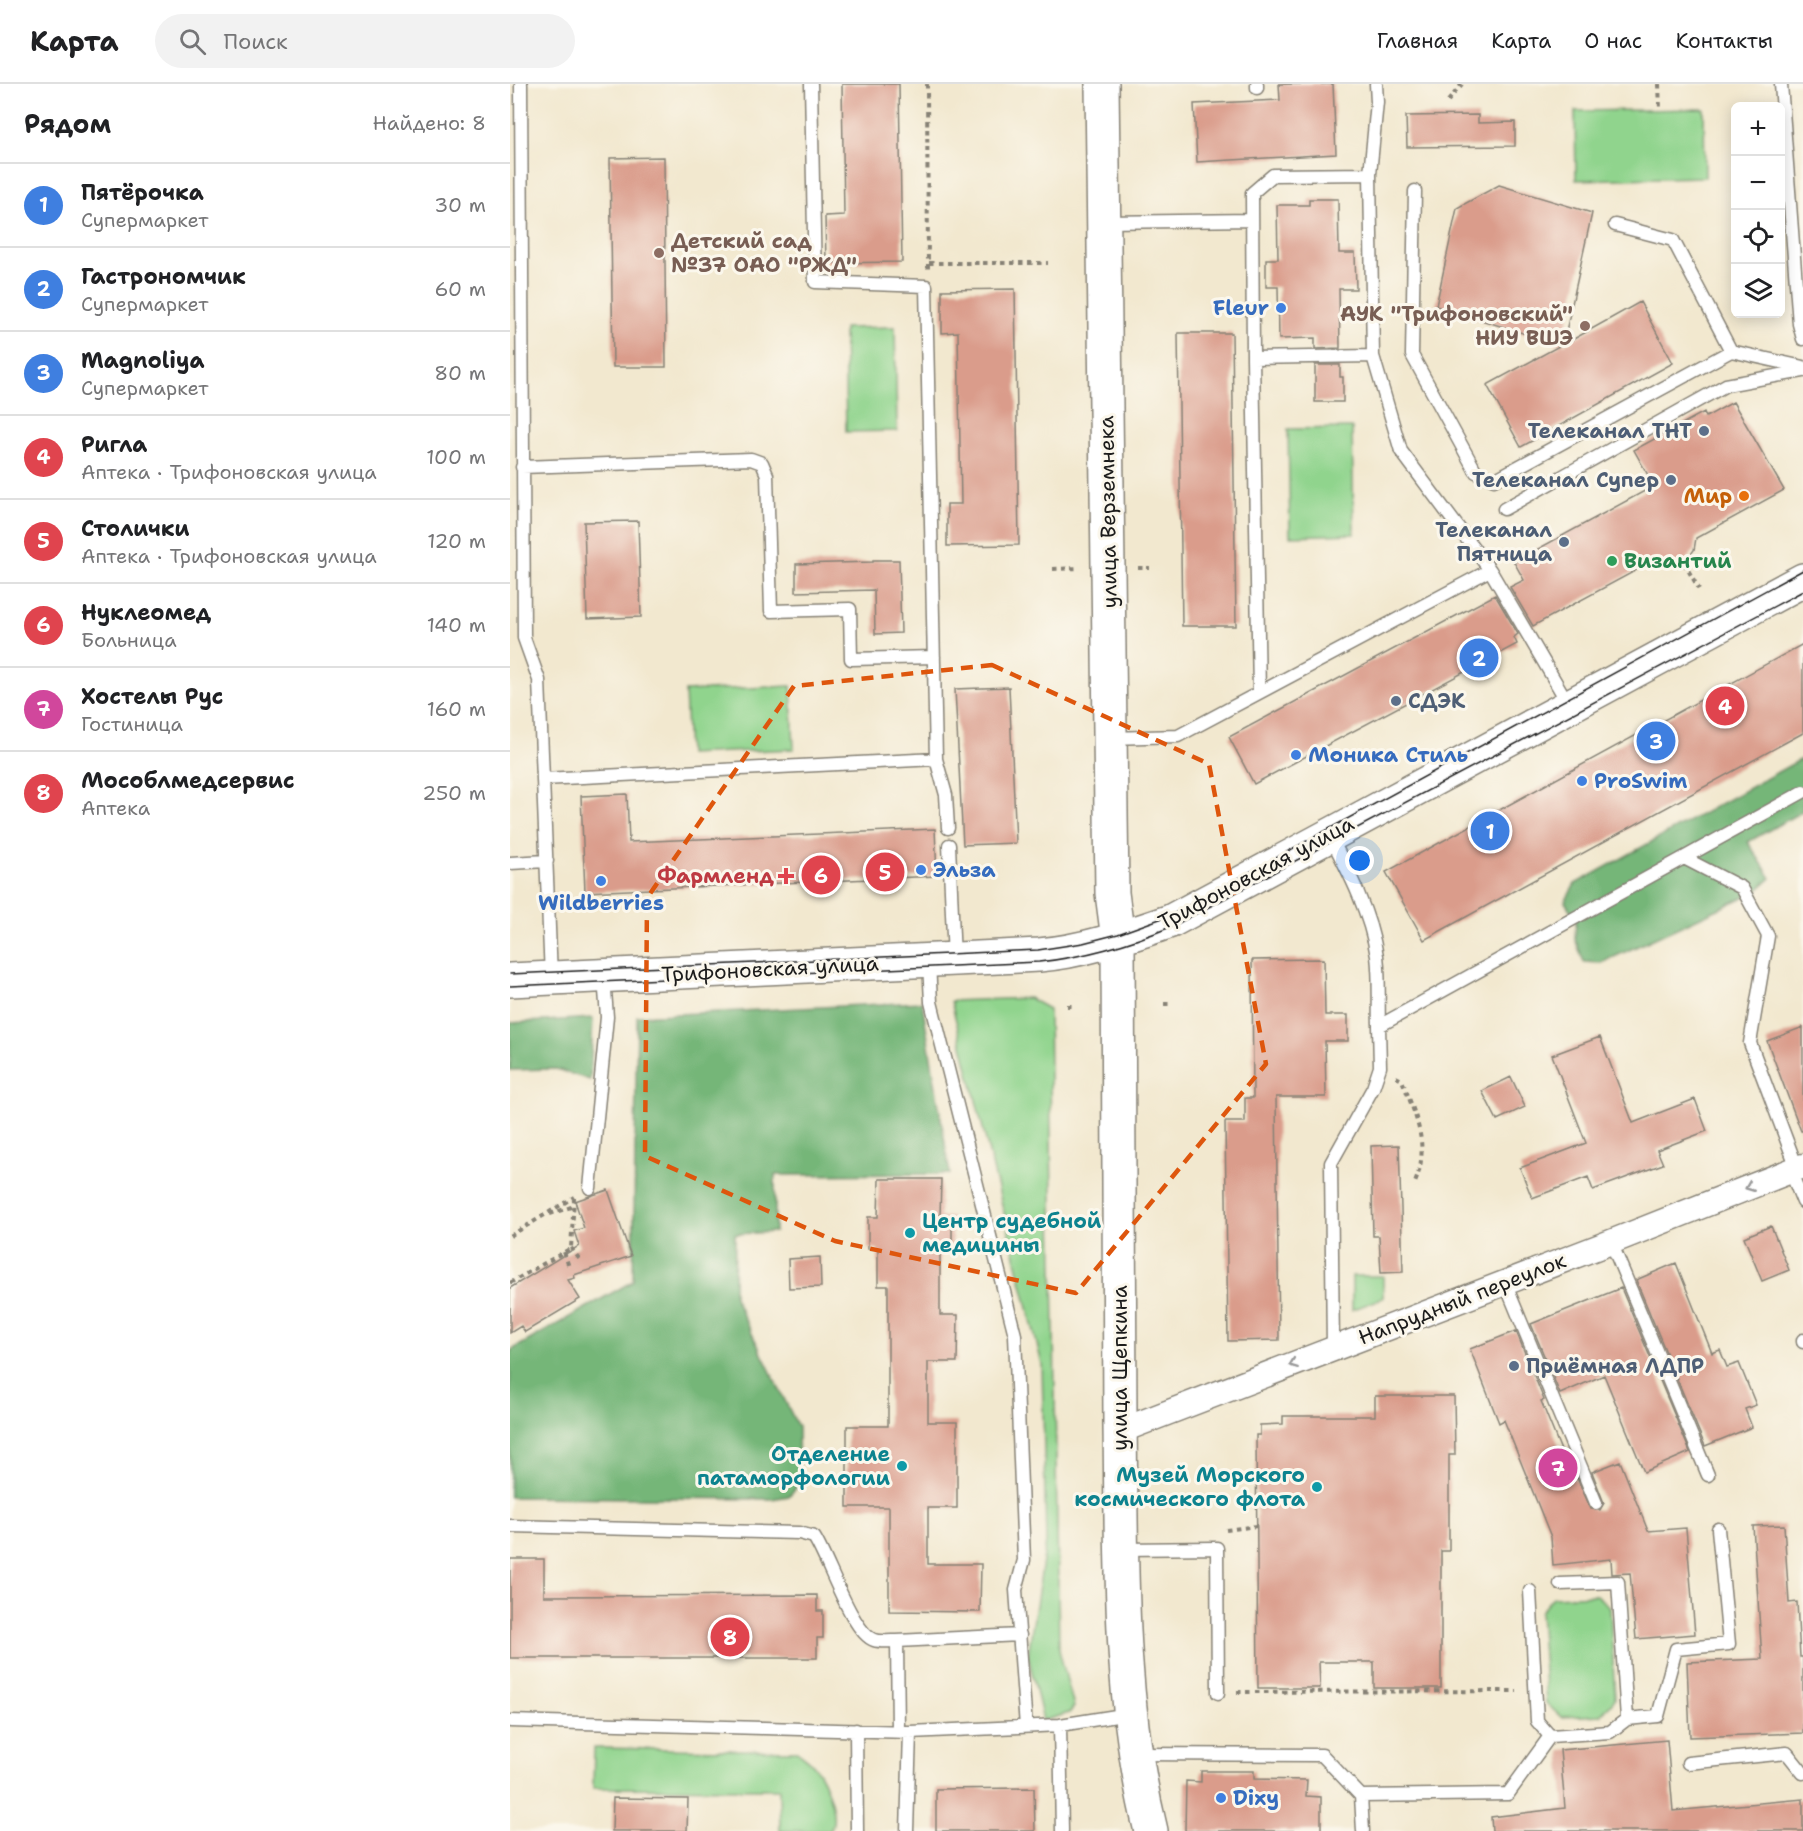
<!DOCTYPE html>
<html lang="ru">
<meta charset="utf-8">
<style>
body{margin:0;font-family:"Shantell Sans",sans-serif;background:#f2f2f2;color:#202124}
.controls{position:absolute;right:18px;top:18px;display:grid;overflow:hidden;border-radius:9px;box-shadow:0 3px 15px #0003}
.controls button{width:54px;height:54px;display:grid;place-items:center;padding:0;border:0;border-bottom:2px solid #e0e0e0;background:#fff;color:#202124;font:30px sans-serif}
.you{position:absolute;left:850px;top:777px;width:21px;height:21px;margin:-15px;border:4px solid #fff;border-radius:50%;background:#1a73e8;box-shadow:0 0 0 9px #1a73e833}
.badge{display:grid;place-items:center;width:39px;height:39px;border-radius:50%;background:#b5179e;color:#fff;font-size:20px;font-weight:700}
.pin{position:absolute;translate:-50% -50%;border:3px solid #fff;box-shadow:0 2px 6px #0006}
.list{margin:0;padding:0;list-style:none}
h2{display:flex;justify-content:space-between;align-items:center;height:78px;margin:0;padding:0 24px;font-size:26px}
h2 small{font-size:20px;font-weight:400;color:#757577}
.list li{display:grid;grid-template-columns:39px 1fr auto;gap:18px;align-items:center;box-sizing:border-box;height:84px;padding:0 24px;border-top:2px solid #e0e0e0}
.list b{display:block;font-size:22px;white-space:nowrap}
.list p{margin:0;font-size:20px;white-space:nowrap;color:#757577}
.list em{font-size:20px;font-style:normal;color:#757577}
.icon{flex:none;width:33px;height:33px;fill:none;stroke:currentColor;stroke-width:2;stroke-linecap:round;stroke-linejoin:round}
.map{position:relative;flex:none;width:1293px;height:1747px;overflow:hidden}
header{display:flex;align-items:center;gap:36px;box-sizing:border-box;height:84px;padding:0 30px;background:#fff;border-bottom:2px solid #e0e0e0}
header strong{font-size:28px}
nav{display:flex;gap:33px;margin-inline-start:auto;font-size:21px}
.search{width:420px;height:54px;background:#f2f2f2;display:flex;align-items:center;gap:15px;box-sizing:border-box;padding:0 21px;border-radius:33px;color:#757577;font-size:22px}
main{display:flex}
aside{flex:1;background:#fff}
.map>svg:first-child{display:block}
.green{fill:#90d48d;stroke:#567854;stroke-width:1.5}
.forest{fill:#74b678;stroke:#48694a;stroke-width:1.5}
.building{fill:#da9c8b}
.lines{fill:none;stroke-linecap:round;stroke-linejoin:round}
.lane-casing{stroke:#878276;stroke-width:15}
.street-casing{stroke:#878276;stroke-width:27}
.secondary-casing{stroke:#878276;stroke-width:36}
.path{stroke:#878276;stroke-width:4;stroke-dasharray:4.5 4.5;stroke-linecap:butt}
.lane{stroke:#fff;stroke-width:12}
.street{stroke:#fff;stroke-width:24}
.secondary{stroke:#fff;stroke-width:33}
.tram{stroke:#1c1c1c;stroke-width:1.5}
.oneway{stroke:#999}
.marked{fill:none;stroke:#de560d;stroke-width:4.5;stroke-dasharray:12 8;stroke-linejoin:round}
.education-dot{fill:#8d6e63;stroke:#fbf7ec;stroke-width:2}
.shop-dot{fill:#3f7fe0;stroke:#fbf7ec;stroke-width:2}
.service-dot{fill:#5c6f8a;stroke:#fbf7ec;stroke-width:2}
.food-dot{fill:#e8710a;stroke:#fbf7ec;stroke-width:2}
.leisure-dot{fill:#2e9e5b;stroke:#fbf7ec;stroke-width:2}
.health-dot{fill:#e0444e;stroke:#fbf7ec;stroke-width:2}
.culture-dot{fill:#0f9aa8;stroke:#fbf7ec;stroke-width:2}
.labels{text-anchor:middle;dominant-baseline:central;stroke-width:6;stroke-linejoin:round;paint-order:stroke}
.education-label{font-size:21px;font-weight:bold;fill:#785e54;stroke:#fbf7ec;text-anchor:start}
.shop-label{font-size:21px;font-weight:bold;fill:#366cbe;stroke:#fbf7ec;text-anchor:start}
.service-label{font-size:21px;font-weight:bold;fill:#4e5e75;stroke:#fbf7ec;text-anchor:end}
.food-label{font-size:21px;font-weight:bold;fill:#c56008;stroke:#fbf7ec;text-anchor:end}
.street-label{font-size:21px;fill:#1c1c1c;stroke:#fbf7ec}
.leisure-label{font-size:21px;font-weight:bold;fill:#27864d;stroke:#fbf7ec;text-anchor:start}
.health-label{font-size:21px;font-weight:bold;fill:#be3a42;stroke:#fbf7ec;text-anchor:end}
.culture-label{font-size:21px;font-weight:bold;fill:#0d838f;stroke:#fbf7ec;text-anchor:end}
</style>
<header>
<strong>Карта</strong>
<div class="search"><svg class="icon" aria-label="search" viewBox="0 0 24 24"><circle cx="10" cy="10" r="6"/><path d="M15 15l6 6"/></svg>Поиск</div>
<nav><a>Главная</a><a>Карта</a><a>О нас</a><a>Контакты</a></nav>
</header>
<main>
<aside>
<h2>Рядом<small>Найдено: 8</small></h2>
<ul class="list">
<li><span class="badge" style="background:#3f7fe0">1</span><div><b>Пятёрочка</b><p>Супермаркет</p></div><em>30 m</em></li>
<li><span class="badge" style="background:#3f7fe0">2</span><div><b>Гастрономчик</b><p>Супермаркет</p></div><em>60 m</em></li>
<li><span class="badge" style="background:#3f7fe0">3</span><div><b>Magnoliya</b><p>Супермаркет</p></div><em>80 m</em></li>
<li><span class="badge" style="background:#e0444e">4</span><div><b>Ригла</b><p>Аптека · Трифоновская улица</p></div><em>100 m</em></li>
<li><span class="badge" style="background:#e0444e">5</span><div><b>Столички</b><p>Аптека · Трифоновская улица</p></div><em>120 m</em></li>
<li><span class="badge" style="background:#e0444e">6</span><div><b>Нуклеомед</b><p>Больница</p></div><em>140 m</em></li>
<li><span class="badge" style="background:#d1479c">7</span><div><b>Хостелы Рус</b><p>Гостиница</p></div><em>160 m</em></li>
<li><span class="badge" style="background:#e0444e">8</span><div><b>Мособлмедсервис</b><p>Аптека</p></div><em>250 m</em></li>
</ul>
</aside>
<div class="map">
<svg width="1293" height="1747" viewBox="0 0 1293 1747">
<rect width="100%" height="100%" fill="#fbf7ec"/>
<filter id="ink" filterUnits="userSpaceOnUse"><feTurbulence type="fractalNoise" baseFrequency=".0167" numOctaves="2"/><feDisplacementMap in="SourceGraphic" scale="12" xChannelSelector="R" yChannelSelector="G"/><feConvolveMatrix kernelMatrix="1 2 1 2 8 2 1 2 1" color-interpolation-filters="sRGB"/></filter>
<filter id="wash" filterUnits="userSpaceOnUse"><feTurbulence type="fractalNoise" baseFrequency=".008" numOctaves="4" result="noise"/><feDisplacementMap in="SourceGraphic" scale="24" xChannelSelector="R" yChannelSelector="G"/><feGaussianBlur stdDeviation="1.35" result="paint"/><feColorMatrix in="noise" values="0 0 0 0 0 0 0 0 0 0 0 0 0 0 0 0 0 1.4 0 .05"/><feComposite in="paint" operator="in"/></filter>
<g filter="url(#wash)">
<rect width="100%" height="100%" fill="#f2e8cf"/>
<!-- green -->
<path class="green" d="M1194,25L1195,93L1066,96L1065,27Z
M385,243L387,347L336,348L334,244Z
M842,344L844,450L780,452L778,345Z
M281,602L284,665L178,670L175,607Z
M519,914L539,925L549,1566L564,1623L559,1629L533,1637L518,1571L536,1458L532,1280L441,917Z
M842,1192H873V1214L842,1226Z
M1086,1511L1100,1523L1105,1615L1091,1631L1051,1633L1036,1619L1030,1528L1043,1513Z
M84,1664L287,1667C293,1672 301,1677 305,1683C315,1696 330,1733 320,1747H270L269,1705L83,1704Z"/>
<!-- forest -->
<path class="forest" d="M1293,674V727L1238,758L1261,794L1245,808L1091,879L1074,878L1065,855L1066,835L1055,818L1065,800Z
M412,918L440,1090L265,1091V1148L225,1150L224,1213L288,1343L289,1400L279,1412L262,1415L0,1413V1267L123,1197L127,932Z
M83,934L80,996L46,985L0,986V939Z"/>
<g id="blocks">
<!-- building -->
<path class="building" d="M332,0H389L392,178L316,179L315,132L334,131Z
M769,0H823L826,70L687,78L684,20L770,16Z
M968,31V39L1005,38V62L897,63L896,32Z
M154,73L156,283H103L100,74Z
M989,101L1082,129L1053,261L1130,218L1163,279L1011,363L977,301L1051,261L926,222L947,124Z
M799,115H828L829,169H845L846,205H829L830,264L805,265V254L769,255L768,203H756V175H768L767,121H799Z
M505,205L509,461L437,462V420H451L448,248L432,249V206Z
M668,249H722L726,542H672Z
M805,281H830V293H833V318H805Z
M1223,318L1274,406L1186,454L1184,466L1174,479L1157,481L1147,475L1023,542L1000,503L1014,496L1004,478L1144,402L1124,366L1194,328L1196,333Z
M128,437L131,533L77,535L74,438Z
M363,476H389L391,549L365,550L364,506L286,508V480L363,478Z
M985,511L1008,550L1004,553L1007,560L744,700L719,653Z
M1293,560V649L914,856L876,788Z
M499,603L506,759L453,761L445,605Z
M117,710L119,758L425,745L427,792L75,808L71,712Z
M814,875L815,931H838V957H815L816,1013H766L769,1256L718,1257L715,1038H735V1014H743L742,876Z
M1293,943V1047H1291L1257,957Z
M1090,953L1123,1039L1185,1015L1197,1047L1147,1066L1153,1080L1083,1106L1078,1093L1022,1114L1010,1084L1076,1059L1042,971Z
M1001,993L1015,1023L987,1036L972,1007Z
M889,1061L893,1188L871,1189L869,1152H863L861,1062Z
M369,1095H431L430,1133H442V1166H430V1231H448L447,1278H418V1338H447V1424H418V1480H471L470,1528L379,1527V1423H337V1342H378V1202H368V1165H358V1133H368Z
M98,1106L121,1172L64,1191L65,1194L58,1196L70,1215L15,1248L11,1242L0,1249V1204L69,1162L64,1147L74,1144L65,1117Z
M1261,1142L1279,1186L1252,1197L1234,1153Z
M310,1173L311,1203L279,1204L278,1175Z
M1166,1179L1202,1269L1210,1266L1217,1283L1229,1279L1246,1321L1235,1325L1242,1343L1195,1362L1126,1196Z
M1111,1204L1180,1368L1134,1388L1094,1291L1050,1310L1021,1240Z
M1006,1247L1034,1316L1031,1317L1063,1396L1067,1394L1081,1425L1090,1426L1094,1419L1082,1388L1110,1377L1138,1447L1176,1444L1185,1550L1126,1555L1120,1489L1102,1490L1101,1475L1043,1481L1041,1453L994,1336L989,1339L960,1265Z
M865,1312H944L945,1371H939V1467H931V1604H864V1578H809L810,1604H748L746,1351H750V1341L773,1340V1332H865Z
M1274,1441L1279,1519L1287,1518L1290,1573H1293V1649L1180,1653L1177,1578L1252,1575L1243,1442Z
M0,1475H34V1512L307,1511V1527H313V1554H307V1574H0Z
M1157,1656L1163,1727L1293,1715V1747H982L981,1733L1055,1724L1050,1666Z
M691,1687H744V1695L797,1696L796,1712L811,1713V1747H675L676,1697L691,1698Z
M524,1704L525,1747H426V1705Z
M103,1714L178,1715L177,1747H102Z"/>
</g>
</g>
<g filter="url(#ink)">
<use href="#blocks" fill-opacity="0" stroke="#878276" stroke-width="1.5"/>
<g class="lines">
<!-- lane casing -->
<g class="lane-casing">
<path id="lane" d="M11,0L14,554L29,596L41,893
M747,0V4
M1271,0L1289,240L1293,255
M905,107L902,271L966,388L984,396L1221,267L1293,283
M596,138L742,136
M1105,141L1163,156L1221,267
M863,272L860,90L867,18L866,0
M743,274L742,109L763,91L860,90
M12,383L241,375L252,379L257,391L261,527L340,525L341,575L424,573
M994,425L1216,301L1293,287
M749,608L743,274L863,272L891,367L980,486
M602,654L668,652L980,486L1059,621
M426,675L436,711L438,744
M33,695L426,675L416,202L305,198L301,0
M820,752C840,790 860,829 867,872C870,895 868,919 869,942
M439,761L444,875
M1174,774L1232,804L1258,852L1240,959L1287,1084
M0,779L37,777
M419,879L421,918L505,1251L514,1476L506,1506L516,1643
M1280,1086L1293,1118
M80,1104L97,933L94,893
M1101,1158L1198,1391
M995,1199L1086,1419
M1293,1256V1258
M823,1265L821,1079L863,1004L870,983L869,942L1293,708
M0,1442L289,1449L304,1453C318,1474 342,1549 364,1556C370,1558 380,1557 387,1557L388,1648
M613,1465L707,1464L708,1609
M1020,1507L1027,1637L1040,1652
M387,1557L510,1551
M1117,1635L1148,1632L1166,1565L1219,1560L1208,1445
M0,1637L400,1648L550,1641L619,1630
M550,1641L552,1747
M346,1646L347,1747
M627,1670L812,1671L851,1712L998,1710L1040,1652L1100,1648L1117,1635L1108,1498L1050,1500
M1178,1679L1277,1669L1293,1689
M851,1712L853,1747
M397,1747L400,1648"/>
</g>
<!-- street casing -->
<g class="street-casing">
<path id="street" d="M610,1347L1101,1158L1293,1082"/>
</g>
<!-- secondary casing -->
<g class="secondary-casing">
<path id="secondary" d="M592,0L602,809L608,855C608,1017 609,1179 610,1341C612,1477 608,1614 641,1747
M0,896L529,871C575,867 617,852 661,837L1293,496"/>
</g>
<!-- path -->
<path class="path" d="M417,0L418,185
M1149,0L1150,26
M938,17L952,0
M419,179H538
M1174,479L1189,505
M628,484H640
M543,485L569,484
M654,920H661
M557,922H566
M886,993L892,996C906,1033 921,1063 904,1101
M40,1130L67,1121
M0,1152L64,1113
M61,1164L71,1177
M54,1168L59,1183
M0,1199L61,1164L64,1114
M716,1446L747,1442
M727,1608L1007,1607"/>
<!-- lane -->
<use href="#lane" class="lane"/>
<!-- street -->
<use href="#street" class="street"/>
<!-- secondary -->
<use href="#secondary" class="secondary"/>
<!-- tram -->
<path class="tram" d="M0,890L528,866L573,859L608,850L661,831L1293,486
M0,902L529,878C575,873 620,860 663,842L1293,507"/>
</g>
<!-- one-way arrows -->
<defs><path id="oneway-chevron" d="M-2-3.5L2.5 0L-2 3.5" fill="none" stroke-width="1.6" stroke-linecap="round" stroke-linejoin="round" transform="scale(1.5)"/></defs>
<g class="oneway">
<use href="#oneway-chevron" transform="translate(1239 1103) rotate(158)"/>
<use href="#oneway-chevron" transform="translate(783 1280) rotate(159)"/>
</g>
</g>
<!-- marked area -->
<path class="marked" d="M482,581L699,680L756,980L566,1209L325,1157L135,1072L137,814L284,602Z"/>
<!-- markers -->
<g class="education-dot">
<circle cx="149" cy="169" r="6"/>
<circle cx="1075" cy="242" r="6"/>
</g>
<g class="shop-dot">
<circle cx="771" cy="224" r="6"/>
<circle cx="786" cy="671" r="6"/>
<circle cx="1072" cy="697" r="6"/>
<circle cx="411" cy="786" r="6"/>
<circle cx="91" cy="797" r="6"/>
<circle cx="711" cy="1714" r="6"/>
</g>
<g class="service-dot">
<circle cx="1194" cy="347" r="6"/>
<circle cx="1161" cy="396" r="6"/>
<circle cx="1054" cy="458" r="6"/>
<circle cx="886" cy="617" r="6"/>
<circle cx="1004" cy="1282" r="6"/>
</g>
<circle class="food-dot" cx="1234" cy="412" r="6"/>
<circle class="leisure-dot" cx="1102" cy="477" r="6"/>
<path class="health-dot" d="M273 783h6v6h6v6h-6v6h-6v-6h-6v-6h6z"/>
<g class="culture-dot">
<circle cx="400" cy="1149" r="6"/>
<circle cx="392" cy="1382" r="6"/>
<circle cx="807" cy="1403" r="6"/>
</g>
<g class="labels">
<!-- education labels -->
<g class="education-label">
<text x="161" y="157">Детский сад<tspan x="161" dy="24">№37 ОАО "РЖД"</tspan></text>
<text x="1063" y="230" text-anchor="end">АУК "Трифоновский"<tspan x="1063" dy="24">НИУ ВШЭ</tspan></text>
</g>
<!-- shop labels -->
<g class="shop-label">
<text x="759" y="224" text-anchor="end">Fleur</text>
<text x="798" y="671">Моника Стиль</text>
<text x="1084" y="697">ProSwim</text>
<text x="423" y="786">Эльза</text>
<text x="91" y="819" text-anchor="middle">Wildberries</text>
<text x="723" y="1714">Dixy</text>
</g>
<!-- service labels -->
<g class="service-label">
<text x="1182" y="347">Телеканал ТНТ</text>
<text x="1149" y="396">Телеканал Супер</text>
<text x="1042" y="446">Телеканал<tspan x="1042" dy="24">Пятница</tspan></text>
<text x="898" y="617" text-anchor="start">СДЭК</text>
<text x="1016" y="1282" text-anchor="start">Приёмная ЛДПР</text>
</g>
<!-- food labels -->
<g class="food-label">
<text x="1222" y="412">Мир</text>
</g>
<!-- street labels -->
<g class="street-label">
<text transform="translate(598 428) rotate(-91)">улица Верземнека</text>
<text transform="translate(746 789) rotate(-28)">Трифоновская улица</text>
<text transform="translate(260 885) rotate(-3)">Трифоновская улица</text>
<text transform="translate(952 1215) rotate(-21)">Напрудный переулок</text>
<text transform="translate(610 1284) rotate(-90)">улица Щепкина</text>
</g>
<!-- leisure labels -->
<g class="leisure-label">
<text x="1114" y="477">Византий</text>
</g>
<!-- health labels -->
<g class="health-label">
<text x="264" y="792">Фармленд</text>
</g>
<!-- culture labels -->
<g class="culture-label">
<text x="412" y="1137" text-anchor="start">Центр судебной<tspan x="412" dy="24">медицины</tspan></text>
<text x="380" y="1370">Отделение<tspan x="380" dy="24">патаморфологии</tspan></text>
<text x="795" y="1391">Музей Морского<tspan x="795" dy="24">космического флота</tspan></text>
</g>
</g>
</svg>
<div class="controls">
<button>+</button>
<button>−</button>
<button><svg class="icon" aria-label="locate" viewBox="0 0 24 24"><circle cx="12" cy="12" r="6"/><path d="M12 2v4M12 18v4M2 12h4M18 12h4"/></svg></button>
<button><svg class="icon" aria-label="layers" viewBox="0 0 24 24"><path d="M12 4l9 5-9 5-9-5zM3 14l9 5 9-5"/></svg></button>
</div>
<div class="you"></div>
<div class="pin badge" style="left:980px;top:747px;background:#3f7fe0">1</div>
<div class="pin badge" style="left:969px;top:574px;background:#3f7fe0">2</div>
<div class="pin badge" style="left:1146px;top:657px;background:#3f7fe0">3</div>
<div class="pin badge" style="left:1215px;top:622px;background:#e0444e">4</div>
<div class="pin badge" style="left:375px;top:788px;background:#e0444e">5</div>
<div class="pin badge" style="left:311px;top:791px;background:#e0444e">6</div>
<div class="pin badge" style="left:1048px;top:1384px;background:#d1479c">7</div>
<div class="pin badge" style="left:220px;top:1553px;background:#e0444e">8</div>
</div>
</main>
